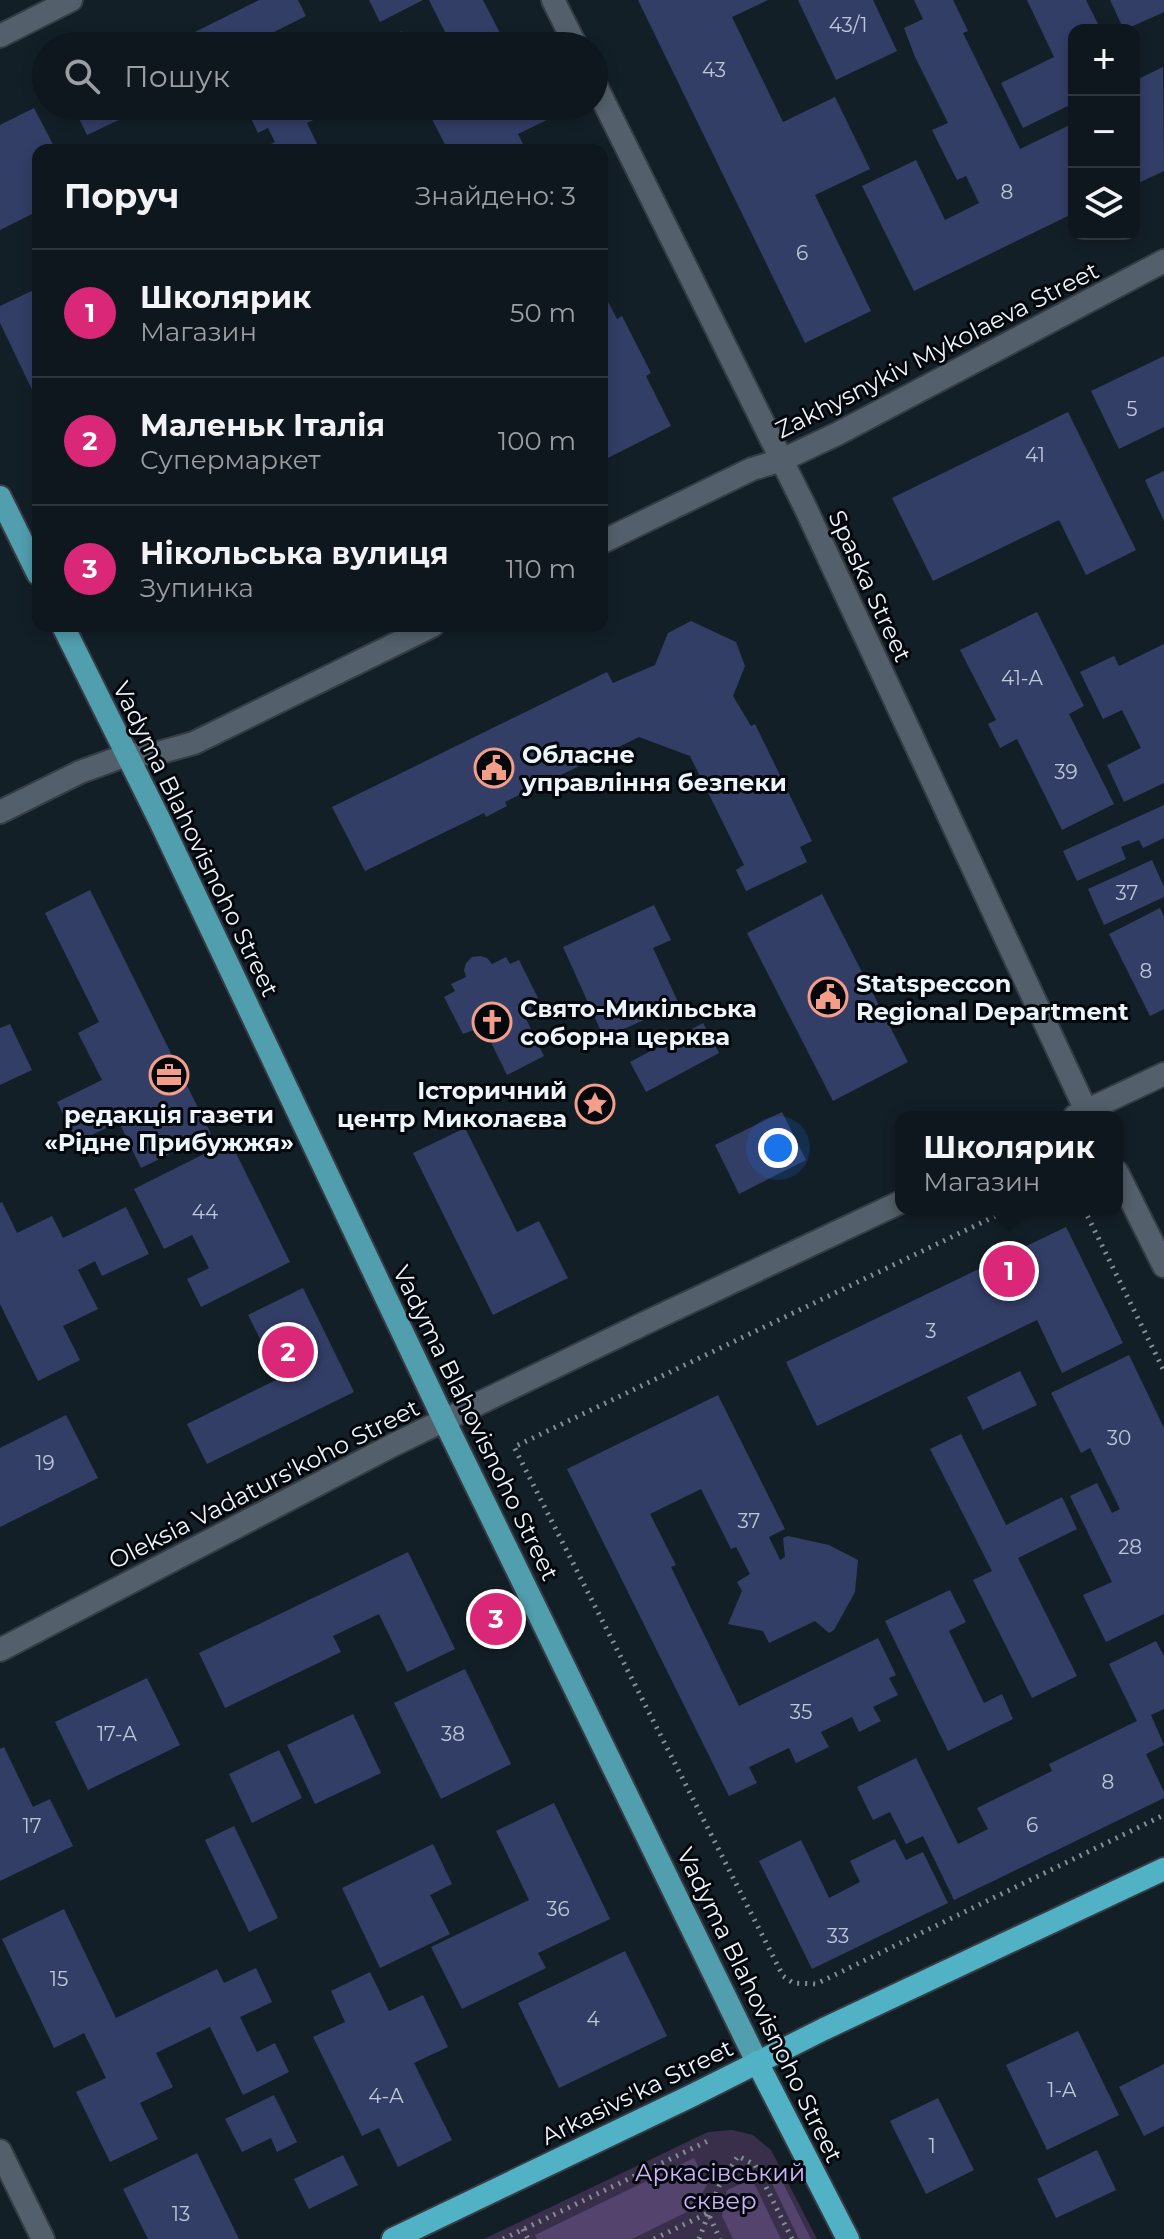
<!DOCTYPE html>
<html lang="uk">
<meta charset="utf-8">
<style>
body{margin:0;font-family:Montserrat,sans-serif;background:#1c242a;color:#f1f3f6}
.controls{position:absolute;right:24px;top:24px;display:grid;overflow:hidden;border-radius:16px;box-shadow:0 4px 12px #0003}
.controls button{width:72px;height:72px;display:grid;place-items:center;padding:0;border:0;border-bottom:2px solid #2e363b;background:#0e171d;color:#f1f3f6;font:40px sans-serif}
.you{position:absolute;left:778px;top:1148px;width:28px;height:28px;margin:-20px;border:6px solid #fff;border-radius:50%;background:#1a73e8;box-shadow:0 0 0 12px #1a73e833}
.badge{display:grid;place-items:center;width:52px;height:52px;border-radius:50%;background:#db2777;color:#fff;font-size:26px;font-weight:700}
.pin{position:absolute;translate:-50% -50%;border:4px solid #fff;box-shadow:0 2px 8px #0006}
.popup{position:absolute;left:895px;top:1111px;width:228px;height:104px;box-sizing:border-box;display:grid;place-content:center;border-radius:16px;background:#0e171d;filter:drop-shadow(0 2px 6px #0005);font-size:26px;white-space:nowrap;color:#9b9fa4}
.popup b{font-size:30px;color:#f1f3f6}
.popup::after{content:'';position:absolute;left:50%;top:100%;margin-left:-16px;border:16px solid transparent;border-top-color:#0e171d}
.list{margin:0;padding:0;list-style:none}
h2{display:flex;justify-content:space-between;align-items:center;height:104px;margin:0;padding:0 32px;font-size:34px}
h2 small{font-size:26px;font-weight:400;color:#9b9fa4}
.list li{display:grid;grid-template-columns:52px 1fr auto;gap:24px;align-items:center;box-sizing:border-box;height:128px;padding:0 32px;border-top:2px solid #2e363b}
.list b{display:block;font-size:30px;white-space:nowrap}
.list p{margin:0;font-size:26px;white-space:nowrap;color:#9b9fa4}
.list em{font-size:26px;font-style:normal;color:#9b9fa4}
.icon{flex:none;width:44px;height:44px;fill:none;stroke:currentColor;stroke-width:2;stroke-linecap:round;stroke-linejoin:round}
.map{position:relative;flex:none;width:1164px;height:2239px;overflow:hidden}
.search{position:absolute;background:#0e171d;box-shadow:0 4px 12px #0003;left:32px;top:32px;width:576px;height:88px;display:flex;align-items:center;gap:20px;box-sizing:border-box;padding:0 28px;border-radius:44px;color:#9b9fa4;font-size:30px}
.panel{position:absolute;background:#0e171d;box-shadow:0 4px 12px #0003;left:32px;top:144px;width:576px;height:488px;border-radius:16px}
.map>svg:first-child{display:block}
.green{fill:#3a2f4b}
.forest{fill:#54436d}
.building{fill:#333e67}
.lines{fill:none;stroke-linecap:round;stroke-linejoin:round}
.minor-casing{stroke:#353c44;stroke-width:26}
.primary-casing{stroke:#353c44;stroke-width:26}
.trunk-casing{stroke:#353c44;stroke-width:26}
.path{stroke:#848e95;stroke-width:5;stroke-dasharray:2 6;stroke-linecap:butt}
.minor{stroke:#53606b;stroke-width:22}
.primary{stroke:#519eae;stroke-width:22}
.trunk{stroke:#50b2c4;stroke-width:22}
.labels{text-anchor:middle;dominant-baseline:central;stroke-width:6;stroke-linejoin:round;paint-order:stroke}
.number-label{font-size:20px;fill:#bec7d7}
.street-label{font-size:24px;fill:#edf5fc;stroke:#04080c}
.poi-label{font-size:24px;font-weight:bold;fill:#edf5fc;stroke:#04080c;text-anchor:start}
.park-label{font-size:24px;fill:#ceb2f9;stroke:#04080c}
</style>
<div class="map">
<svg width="1164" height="2239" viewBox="0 0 1164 2239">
<rect width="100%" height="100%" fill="#131f27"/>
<!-- green -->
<path class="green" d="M732,2130L753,2135L771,2150L817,2239H484L708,2132Z"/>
<!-- forest -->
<path class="forest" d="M694,2158L707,2185L693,2209L632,2239H537L535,2235Z
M775,2167L811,2239H799L766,2171Z
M752,2179L781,2239H733L722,2216L727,2190Z"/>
<!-- building -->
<path class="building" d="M259,0H298L306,16L246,46H202L195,32Z
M369,0H423L380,22Z
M429,0H483L501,35L480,46H452Z
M638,0H768L732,17L783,122L835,97L870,169L815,195L871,311L805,343Z
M798,0H873L897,51L836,80Z
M914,0H953L968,31L963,33L1020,149L1074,123V213L914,291L862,186L916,160L945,220L979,203L966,176L957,180L932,130L948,123L915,57L904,28L923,19Z
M1027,0H1086L1101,30H1074V103L1023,128L1001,83L1054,57Z
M1110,0H1164V12L1124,30Z
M402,31L409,46H371Z
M1163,67L1164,171L1134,185V81Z
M73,106H136L138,111L87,135Z
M245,106H343L307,123L320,150H258L275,142L268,128L258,133Z
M425,106H540L547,120L518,134L526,150H448Z
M34,108L56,150H38V211L0,230V125Z
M38,288V402L0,323V306Z
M602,290L617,319L622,316L651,373L646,376L671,426L602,461Z
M1164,356V427L1119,449L1091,391Z
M1068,412L1136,550L1086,575L1059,520L933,581L892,498Z
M1164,471V521L1145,480Z
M1037,612L1084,706L1069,714L1114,804L1062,830L1017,739L1000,748L988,724L996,720L960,650Z
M691,621L736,642L745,666L733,696L751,726L755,724L812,841L800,847L807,862L746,891L736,870L744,865L690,756L639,737L505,802L507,806L486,817L484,813L365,871L332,807L607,672L613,683L655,665L668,633Z
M1164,644V783L1124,802L1107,765L1141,748L1122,710L1103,719L1080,672L1114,656L1119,666Z
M1164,805V838L1143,848L1139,840L1121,847L1126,859L1077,881L1063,851Z
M1152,860L1164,887V897L1104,925L1088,889Z
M90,890L211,1134L141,1168L119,1122L77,1142L57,1102L102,1080L78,1033L99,1022L45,913Z
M822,894L908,1062L833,1101L747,933Z
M654,905L671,940L653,948L679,1004L604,1038L563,947Z
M1160,908L1164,917V1009L1150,1016L1109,934Z
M480,956L487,958L492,964L506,957L510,964L519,960L538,998L528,1002L532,1009L523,1013L544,1056L507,1075L486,1032L477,1036L474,1030L463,1034L444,997L455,991L451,984L466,977L464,970L466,963L472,957Z
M703,1023L719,1053L646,1092L630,1062Z
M10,1024L32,1070L0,1085V1028Z
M782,1112L806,1160L739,1194L715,1145Z
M465,1128L517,1232L539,1221L568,1278L493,1315L413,1153Z
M230,1141L290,1262L201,1307L187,1279L209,1268L192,1235L164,1249L134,1189Z
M2,1202L17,1233L52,1216L63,1238L126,1207L149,1254L102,1276L95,1261L78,1270L98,1309L63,1326L80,1360L38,1381L0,1304V1203Z
M1066,1227L1123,1343L1062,1373L1037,1320L817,1426L786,1362Z
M303,1288L354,1392L207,1464L187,1424L280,1378L248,1315Z
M1129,1355L1164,1428V1614L1106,1642L1083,1595L1112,1582L1070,1496L1097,1483L1112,1513L1120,1509L1090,1448L1081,1453L1051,1393Z
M1020,1371L1037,1405L983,1430L967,1397Z
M718,1395L785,1529L769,1537L780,1560L785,1557L783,1538L788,1536L829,1545L858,1560L855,1592L834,1630L829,1633L815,1621L769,1643L763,1631L728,1624L742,1591L737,1582L750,1574L736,1547L731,1549L701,1489L650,1514L676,1565L671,1567L739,1706L878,1638L896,1675L889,1678L898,1695L873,1707L881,1721L859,1732L852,1717L821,1732L829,1747L796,1763L789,1748L749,1767L757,1783L729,1796L567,1469Z
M66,1415L98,1478L0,1527V1448Z
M961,1434L1006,1525L1062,1497L1077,1529L1018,1558L1077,1676L1032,1698L973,1580L992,1571L930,1449Z
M408,1552L455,1649L407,1672L379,1614L333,1636L341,1652L225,1708L199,1653Z
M950,1590L966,1622L949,1631L984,1703L1002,1694L1013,1719L948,1751L885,1621Z
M1156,1641L1164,1656V1709L1151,1715L1164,1745L1146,1754L1164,1792V1798L954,1900L923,1836L906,1844L890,1812L873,1820L857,1787L916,1758L958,1844L988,1829L977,1808L1052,1771L1049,1764L1137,1721L1109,1664Z
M465,1669L511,1764L441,1799L394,1703Z
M147,1678L180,1745L88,1790L55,1722Z
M353,1714L381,1773L315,1804L287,1745Z
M4,1747L33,1807L50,1799L73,1846L0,1881V1749Z
M279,1750L302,1798L252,1823L229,1774Z
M554,1803L610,1919L538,1953L546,1968L462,2009L431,1947L529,1900L496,1831Z
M234,1826L278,1918L249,1932L205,1840Z
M895,1839L906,1860L923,1852L948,1903L812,1969L759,1861L801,1840L829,1898L860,1882L850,1861Z
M433,1844L452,1884L430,1895L450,1934L380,1968L342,1888Z
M64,1909L116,2018L217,1969L224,1983L256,1968L272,2002L240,2017L257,2052L275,2043L289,2072L243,2095L210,2027L156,2053L173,2087L140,2103L158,2139L110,2162L76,2092L106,2078L84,2033L54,2048L2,1939Z
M625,1951L667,2036L559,2088L518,2003Z
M370,1972L389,2011L423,1995L448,2047L414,2063L452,2140L398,2167L379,2128L362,2136L313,2037L345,2022L331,1991Z
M1078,2031L1119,2115L1047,2150L1006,2065Z
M1164,2064V2126L1144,2136L1119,2087Z
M274,2095L297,2142L277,2152L271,2138L242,2152L225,2119Z
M938,2098L974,2170L926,2194L890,2121Z
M1097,2150L1116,2190L1056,2218L1037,2179Z
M197,2153L239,2239H148L123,2189Z
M343,2155L358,2185L309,2209L294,2179Z"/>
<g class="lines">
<!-- minor casing -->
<g class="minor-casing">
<path id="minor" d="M553,0L576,46
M0,36L71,0
M594,82L806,509L1089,1117
M602,542L752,469L782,460L837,434L1164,261
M0,812L80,772L127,755L158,753L194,743L432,626
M1075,1116L1164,1074
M1117,1172L1164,1266
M0,1650L395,1444L645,1323L901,1202
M0,2151L43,2239"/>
</g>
<!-- primary casing -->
<g class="primary-casing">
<path id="primary" d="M0,497L38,574
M63,626L160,821L444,1420L757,2062"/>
</g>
<!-- trunk casing -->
<g class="trunk-casing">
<path id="trunk" d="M757,2062L848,2239
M393,2239L691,2096L824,2029L1164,1869"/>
</g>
<!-- path -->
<path class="path" d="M1010,1209L514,1447L783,1976L793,1983L816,1984L1164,1815
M1084,1209L1164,1371
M523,2229L528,2239
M503,2239L712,2139
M654,2239L708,2213L720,2239
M699,2239L719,2186L738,2156L755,2165L792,2239"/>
<!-- minor -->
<use href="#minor" class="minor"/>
<!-- primary -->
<use href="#primary" class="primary"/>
<!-- trunk -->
<use href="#trunk" class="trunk"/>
</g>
<!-- icons -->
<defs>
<g id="civic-ring" transform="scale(2)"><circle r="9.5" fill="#04080c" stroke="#f49e89" stroke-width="1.5"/><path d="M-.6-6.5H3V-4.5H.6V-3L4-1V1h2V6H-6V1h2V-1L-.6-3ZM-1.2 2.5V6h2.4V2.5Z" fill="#f49e89"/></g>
<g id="church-ring" transform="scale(2)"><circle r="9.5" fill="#04080c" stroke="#f49e89" stroke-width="1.5"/><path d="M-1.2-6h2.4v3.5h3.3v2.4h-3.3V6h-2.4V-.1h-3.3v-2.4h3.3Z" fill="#f49e89"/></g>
<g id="office-ring" transform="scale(2)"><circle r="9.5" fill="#04080c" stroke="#f49e89" stroke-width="1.5"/><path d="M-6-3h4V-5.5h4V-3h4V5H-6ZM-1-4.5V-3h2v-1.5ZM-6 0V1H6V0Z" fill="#f49e89"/></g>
<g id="sight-ring" transform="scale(2)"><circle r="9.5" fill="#04080c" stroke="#f49e89" stroke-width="1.5"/><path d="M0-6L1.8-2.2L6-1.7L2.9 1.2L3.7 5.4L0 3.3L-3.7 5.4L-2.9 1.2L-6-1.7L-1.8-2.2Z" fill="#f49e89"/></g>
</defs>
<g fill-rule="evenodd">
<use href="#civic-ring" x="494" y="768"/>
<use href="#civic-ring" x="828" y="997"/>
<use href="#church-ring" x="492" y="1022"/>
<use href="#office-ring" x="169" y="1075"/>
<use href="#sight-ring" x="595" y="1104"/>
</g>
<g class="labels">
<!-- number labels -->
<g class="number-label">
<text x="848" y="25">43/1</text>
<text x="714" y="70">43</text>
<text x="1007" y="192">8</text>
<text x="802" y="253">6</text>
<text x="1132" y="409">5</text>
<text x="1035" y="455">41</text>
<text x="1022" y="678">41-А</text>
<text x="1066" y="772">39</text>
<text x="1127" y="893">37</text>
<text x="1146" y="971">8</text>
<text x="205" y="1212">44</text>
<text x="931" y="1331">3</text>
<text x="1119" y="1438">30</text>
<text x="45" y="1463">19</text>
<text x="749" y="1521">37</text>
<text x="1130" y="1547">28</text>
<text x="801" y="1712">35</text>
<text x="117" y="1734">17-А</text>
<text x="453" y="1734">38</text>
<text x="1108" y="1782">8</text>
<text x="1032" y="1825">6</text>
<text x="32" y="1826">17</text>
<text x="558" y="1909">36</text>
<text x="838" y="1936">33</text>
<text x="59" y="1979">15</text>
<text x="593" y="2019">4</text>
<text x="1062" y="2090">1-А</text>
<text x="386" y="2096">4-А</text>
<text x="932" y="2146">1</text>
<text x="181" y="2214">13</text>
</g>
<!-- street labels -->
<g class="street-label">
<text transform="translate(937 350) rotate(-27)">Zakhysnykiv Mykolaeva Street</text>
<text transform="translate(870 586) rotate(65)">Spaska Street</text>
<text transform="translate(196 839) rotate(64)">Vadyma Blahovisnoho Street</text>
<text transform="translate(476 1423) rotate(64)">Vadyma Blahovisnoho Street</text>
<text transform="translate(264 1484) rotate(-27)">Oleksia Vadaturs'koho Street</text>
<text transform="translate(760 2005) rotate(64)">Vadyma Blahovisnoho Street</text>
<text transform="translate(637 2092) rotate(-26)">Arkasivs'ka Street</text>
</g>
<!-- poi labels -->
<g class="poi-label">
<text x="522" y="754">Обласне<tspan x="522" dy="28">управління безпеки</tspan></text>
<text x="856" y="983">Statspeccon<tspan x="856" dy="28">Regional Department</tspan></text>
<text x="520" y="1008">Свято-Микільська<tspan x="520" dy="28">соборна церква</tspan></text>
<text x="567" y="1090" text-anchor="end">Історичний<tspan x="567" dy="28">центр Миколаєва</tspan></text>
<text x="169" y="1114" text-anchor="middle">редакція газети<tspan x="169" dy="28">«Рідне Прибужжя»</tspan></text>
</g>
<!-- park labels -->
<g class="park-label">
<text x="720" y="2172">Аркасівський<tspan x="720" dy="28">сквер</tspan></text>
</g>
</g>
</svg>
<div class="controls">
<button>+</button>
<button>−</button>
<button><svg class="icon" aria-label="layers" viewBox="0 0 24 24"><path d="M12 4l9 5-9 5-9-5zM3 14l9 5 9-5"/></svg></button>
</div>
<div class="you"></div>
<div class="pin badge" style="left:1009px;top:1271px">1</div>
<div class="popup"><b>Школярик</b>Магазин</div>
<div class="pin badge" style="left:288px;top:1352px">2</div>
<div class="pin badge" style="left:496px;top:1619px">3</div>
<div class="search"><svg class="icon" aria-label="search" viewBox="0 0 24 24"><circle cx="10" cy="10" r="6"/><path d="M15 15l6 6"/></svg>Пошук</div>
<section class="panel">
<h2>Поруч<small>Знайдено: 3</small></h2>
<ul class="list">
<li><span class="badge">1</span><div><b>Школярик</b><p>Магазин</p></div><em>50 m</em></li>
<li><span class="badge">2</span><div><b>Маленьк Італія</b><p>Супермаркет</p></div><em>100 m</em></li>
<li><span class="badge">3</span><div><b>Нікольська вулиця</b><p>Зупинка</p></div><em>110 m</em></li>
</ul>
</section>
</div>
